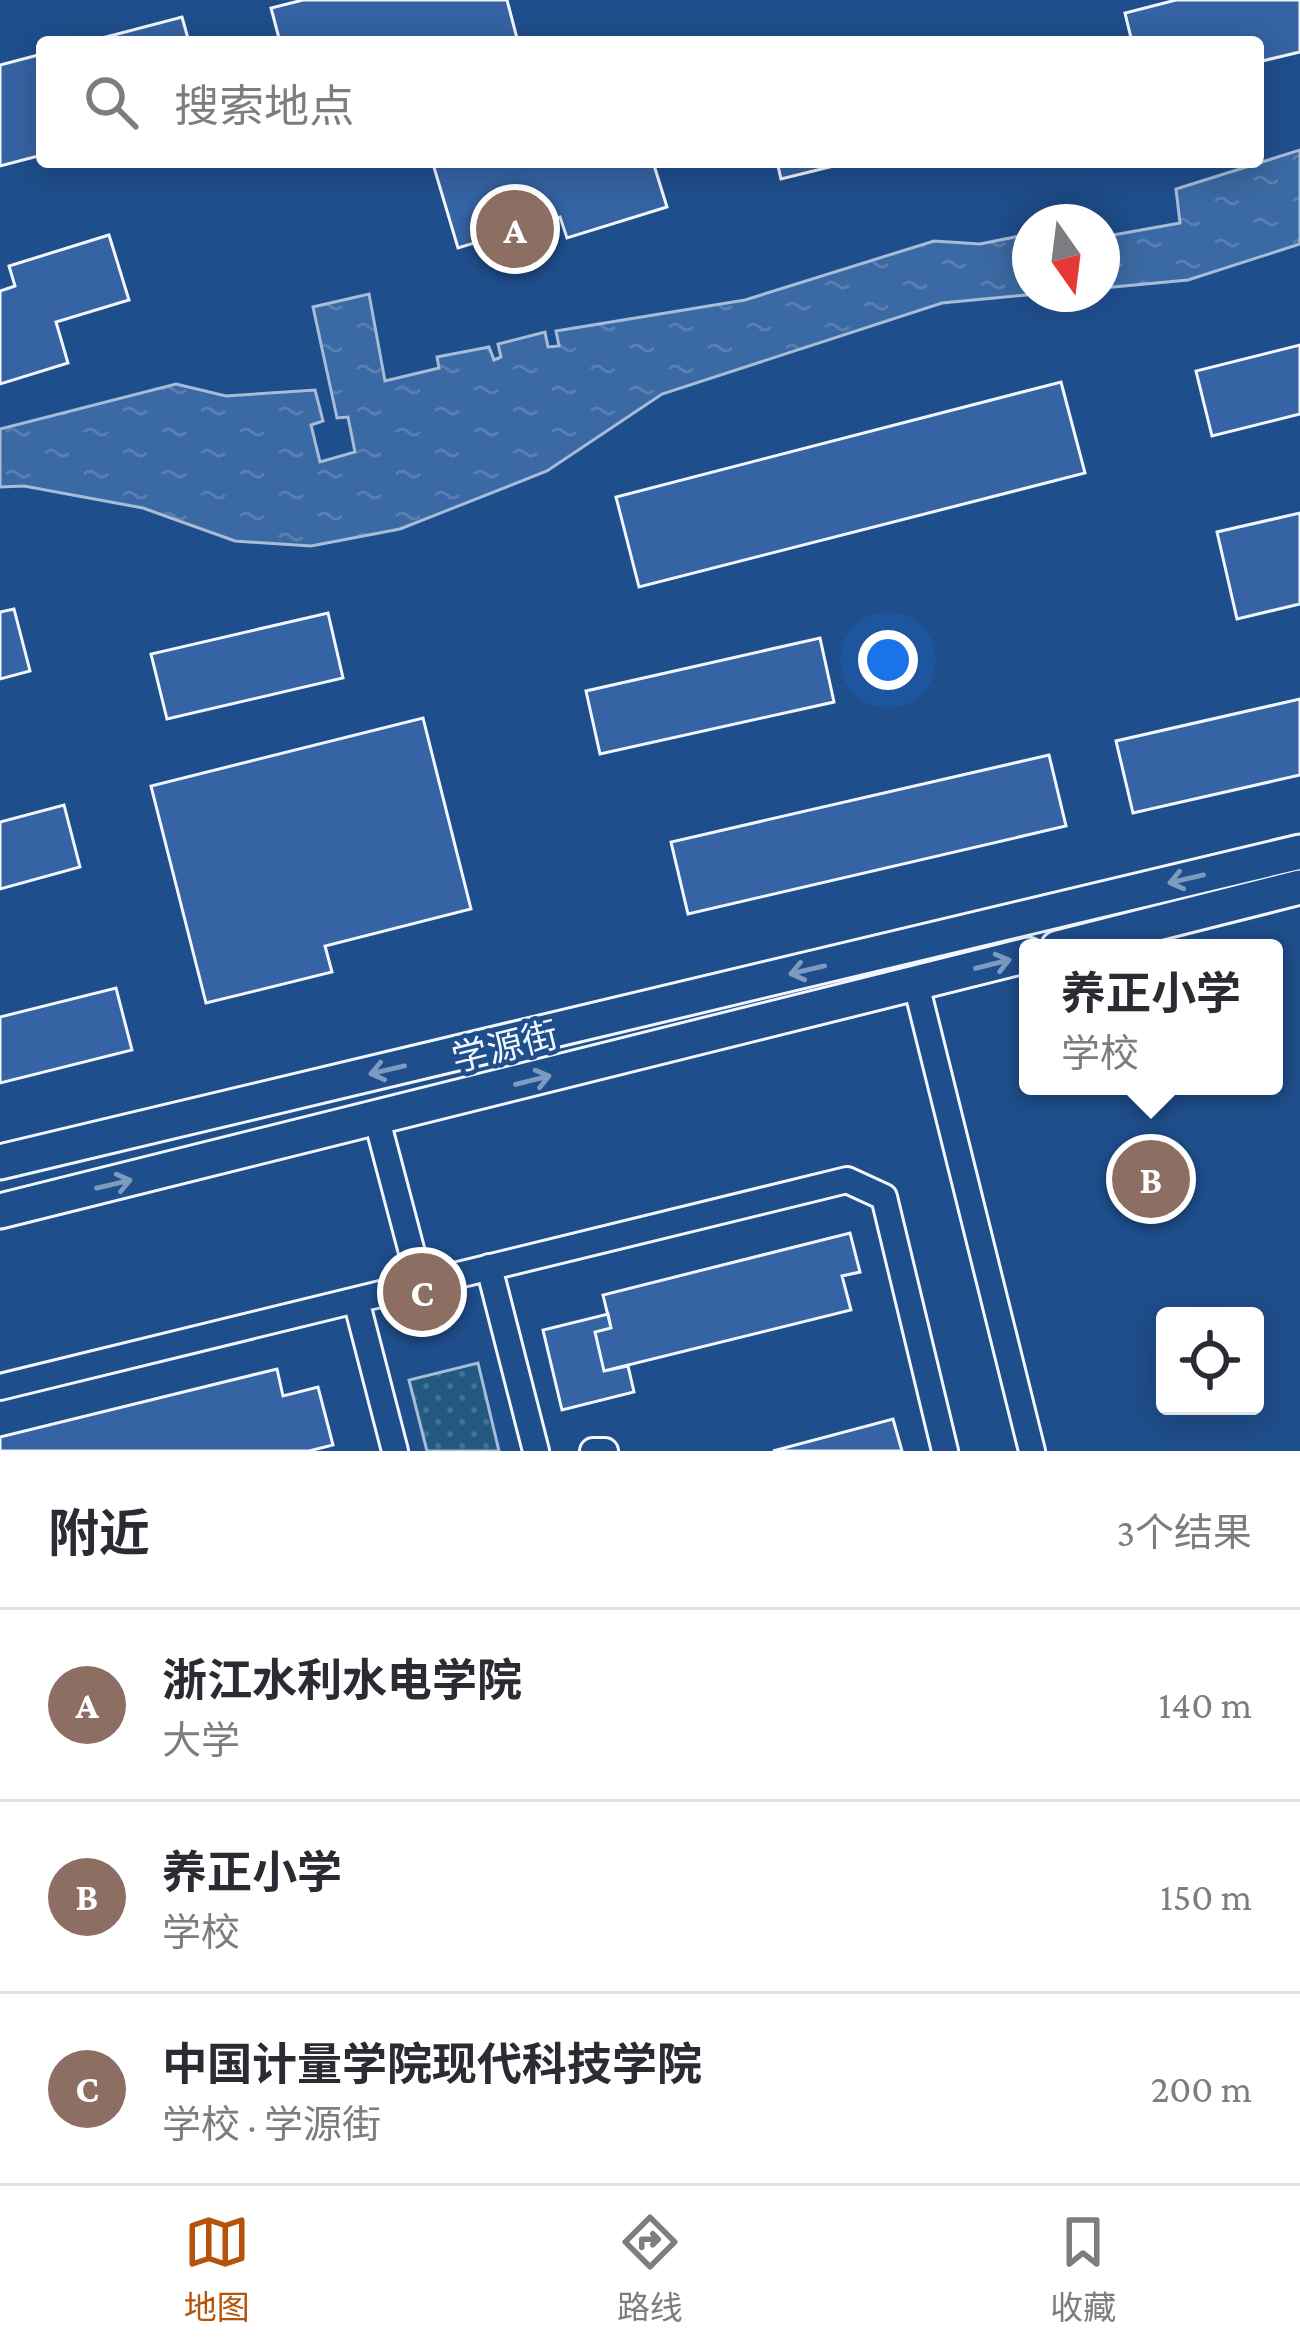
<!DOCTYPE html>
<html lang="zh">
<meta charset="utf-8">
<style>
body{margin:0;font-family:"Crimson Pro","Noto Sans SC",serif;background:#f2f2f3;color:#2b2b33}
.controls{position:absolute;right:36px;bottom:36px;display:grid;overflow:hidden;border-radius:12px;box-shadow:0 6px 30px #0003}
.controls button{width:108px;height:108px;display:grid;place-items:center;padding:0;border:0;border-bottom:3px solid #e1e1e2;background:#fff;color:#2b2b33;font:60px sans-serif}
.compass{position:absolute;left:1012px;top:204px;width:108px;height:108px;border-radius:50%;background:#fff;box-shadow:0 6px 30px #0003;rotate:166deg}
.you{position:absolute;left:888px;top:660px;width:42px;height:42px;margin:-30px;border:9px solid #fff;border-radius:50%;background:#1a73e8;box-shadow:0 0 0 18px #1a73e833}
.badge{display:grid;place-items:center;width:78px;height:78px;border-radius:50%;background:#b45309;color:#fff;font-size:39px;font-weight:700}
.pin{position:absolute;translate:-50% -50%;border:6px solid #fff;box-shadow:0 3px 12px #0006}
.popup{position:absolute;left:1019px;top:939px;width:264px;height:156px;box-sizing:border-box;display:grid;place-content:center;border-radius:12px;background:#fff;filter:drop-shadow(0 3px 9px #0005);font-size:39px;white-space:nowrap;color:#7c7c81}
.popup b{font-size:45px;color:#2b2b33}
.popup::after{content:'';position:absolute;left:50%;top:100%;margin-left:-24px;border:24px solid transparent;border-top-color:#fff}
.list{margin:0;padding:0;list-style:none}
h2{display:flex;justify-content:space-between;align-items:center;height:156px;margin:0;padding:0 48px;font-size:51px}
h2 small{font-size:39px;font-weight:400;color:#7c7c81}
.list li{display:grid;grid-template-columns:78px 1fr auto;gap:36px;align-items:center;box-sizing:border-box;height:192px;padding:0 48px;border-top:3px solid #e1e1e2}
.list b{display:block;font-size:45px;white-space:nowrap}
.list p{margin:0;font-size:39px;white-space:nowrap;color:#7c7c81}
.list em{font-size:39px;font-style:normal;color:#7c7c81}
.icon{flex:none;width:66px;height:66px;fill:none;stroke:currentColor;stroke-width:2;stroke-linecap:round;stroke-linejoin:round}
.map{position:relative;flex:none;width:1300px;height:1451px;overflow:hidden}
.search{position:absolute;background:#fff;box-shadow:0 6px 30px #0003;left:36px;right:36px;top:36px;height:132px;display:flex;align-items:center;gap:30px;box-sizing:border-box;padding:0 42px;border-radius:12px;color:#7c7c81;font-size:45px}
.sheet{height:732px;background:#fff}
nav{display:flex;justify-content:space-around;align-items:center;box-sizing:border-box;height:168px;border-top:3px solid #e1e1e2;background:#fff;font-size:33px;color:#7c7c81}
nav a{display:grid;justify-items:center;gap:6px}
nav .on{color:#b45309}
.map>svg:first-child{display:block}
.grass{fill:url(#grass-dots);stroke:#a8bbd7;stroke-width:3}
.water{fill:url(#water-ripples);stroke:#a8bbd7;stroke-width:3}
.building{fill:#3563a3;stroke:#f2f6ff;stroke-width:3}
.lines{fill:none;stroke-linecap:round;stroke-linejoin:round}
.street-casing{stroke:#f2f6ff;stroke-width:30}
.secondary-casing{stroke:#f2f6ff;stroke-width:39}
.street{stroke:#1f4e8c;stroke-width:24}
.secondary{stroke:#1f4e8c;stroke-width:33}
.oneway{stroke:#7e9ac0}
.labels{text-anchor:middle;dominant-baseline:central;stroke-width:9;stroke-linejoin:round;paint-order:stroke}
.street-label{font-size:36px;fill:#f2f6ff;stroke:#1f4e8c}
</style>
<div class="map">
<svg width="1300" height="1451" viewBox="0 0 1300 1451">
<defs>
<pattern id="grass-dots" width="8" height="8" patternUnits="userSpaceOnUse" patternTransform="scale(3)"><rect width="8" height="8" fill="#245a82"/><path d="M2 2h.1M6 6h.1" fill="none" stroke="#447295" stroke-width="1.8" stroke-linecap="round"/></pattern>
<pattern id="water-ripples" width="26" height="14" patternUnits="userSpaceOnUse" patternTransform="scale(3)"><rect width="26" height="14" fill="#3b69a3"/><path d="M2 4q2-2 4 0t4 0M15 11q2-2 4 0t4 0" fill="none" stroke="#587fb1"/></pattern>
</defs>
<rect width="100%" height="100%" fill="#1f4e8c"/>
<!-- grass -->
<path class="grass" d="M478,1363L499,1451H427L409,1380Z"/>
<!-- water -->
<path class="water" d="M1300,150V244L1188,280L1102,288V237L1180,223L1176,189Z
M1030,234V294H1037L942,303L662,394L547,471L400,529L311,546L235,541L143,508L24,486L0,487V429L176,384L226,396L315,390L323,421L311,425L320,462L355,452L348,417L337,418L313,307L369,294L385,381L439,368L437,357L489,347L494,360L501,357L498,344L545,332L548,347L559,346L556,331L745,300L934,241L980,244Z"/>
<!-- building -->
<path class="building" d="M303,0H507L518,42H280L271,8Z
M1176,0H1300V52L1258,62V42H1132L1125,13Z
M182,17L189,42H87Z
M42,54V155L0,166V65Z
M573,162H653L667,207L567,238L560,217L458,248L433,164Z
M777,162H850L781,179Z
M109,235L129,300L56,322L68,363L0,384V291L15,286L9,266Z
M1300,345V414L1212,436L1196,371Z
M1061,382L1085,473L639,587L616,497Z
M1300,513V604L1237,619L1217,532Z
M14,609L30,671L0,679V612Z
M328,613L343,678L167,719L151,654Z
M820,638L834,702L600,754L586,691Z
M1300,699V775L1133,813L1116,741Z
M423,718L471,909L325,946L332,972L206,1003L151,786Z
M1049,755L1066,826L688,914L671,842Z
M64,805L80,867L0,889V822Z
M116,988L132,1050L0,1083V1017Z
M850,1233L860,1272L842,1276L851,1310L604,1371L595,1332L611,1328L603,1295Z
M608,1314L611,1328L595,1332L604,1371L628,1366L634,1392L562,1410L543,1330Z
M277,1369L283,1396L318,1387L333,1445L309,1451H0V1437Z
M893,1419L902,1451H773Z"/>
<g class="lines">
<!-- street casing -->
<g class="street-casing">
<path id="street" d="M916,984L1032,1451
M377,1120L420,1283
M489,1267L536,1451
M356,1300L395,1451
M0,1387L847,1180L884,1197L945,1451
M593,1451H605"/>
</g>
<!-- secondary casing -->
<g class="secondary-casing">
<path id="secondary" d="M1058,948L1300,887
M0,1162L1300,852
M0,1211L1028,955"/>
</g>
<!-- street -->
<use href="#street" class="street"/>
<!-- secondary -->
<use href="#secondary" class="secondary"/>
</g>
<!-- one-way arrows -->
<defs><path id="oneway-shaft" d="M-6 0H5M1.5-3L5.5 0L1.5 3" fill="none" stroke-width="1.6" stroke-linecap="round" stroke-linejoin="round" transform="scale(3)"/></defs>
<g class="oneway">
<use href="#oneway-shaft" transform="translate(1186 879) rotate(167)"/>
<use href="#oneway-shaft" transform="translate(993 964) rotate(-14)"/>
<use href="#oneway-shaft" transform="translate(807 970) rotate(167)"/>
<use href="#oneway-shaft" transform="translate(387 1070) rotate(167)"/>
<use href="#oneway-shaft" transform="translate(533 1080) rotate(-14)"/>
<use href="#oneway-shaft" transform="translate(114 1184) rotate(-13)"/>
</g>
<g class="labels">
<!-- street labels -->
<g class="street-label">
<text transform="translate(505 1047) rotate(-14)">学源街</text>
</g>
</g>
</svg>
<div class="controls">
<button><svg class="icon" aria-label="locate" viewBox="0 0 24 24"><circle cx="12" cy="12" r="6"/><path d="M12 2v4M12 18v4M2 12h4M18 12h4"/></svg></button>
</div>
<svg class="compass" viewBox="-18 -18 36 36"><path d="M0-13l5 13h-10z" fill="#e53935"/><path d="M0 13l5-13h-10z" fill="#7c7c81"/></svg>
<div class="you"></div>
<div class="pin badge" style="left:515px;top:229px;background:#8d6e63">A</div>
<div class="pin badge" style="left:1151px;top:1179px;background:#8d6e63">B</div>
<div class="popup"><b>养正小学</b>学校</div>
<div class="pin badge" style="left:422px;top:1292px;background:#8d6e63">C</div>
<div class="search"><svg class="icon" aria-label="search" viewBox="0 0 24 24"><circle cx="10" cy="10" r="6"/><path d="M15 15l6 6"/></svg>搜索地点</div>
</div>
<section class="sheet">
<h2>附近<small>3个结果</small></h2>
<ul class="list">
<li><span class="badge" style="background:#8d6e63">A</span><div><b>浙江水利水电学院</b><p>大学</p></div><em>140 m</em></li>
<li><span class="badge" style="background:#8d6e63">B</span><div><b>养正小学</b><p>学校</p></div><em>150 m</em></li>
<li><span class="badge" style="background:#8d6e63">C</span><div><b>中国计量学院现代科技学院</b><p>学校 · 学源街</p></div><em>200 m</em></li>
</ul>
</section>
<nav>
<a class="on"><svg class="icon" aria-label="map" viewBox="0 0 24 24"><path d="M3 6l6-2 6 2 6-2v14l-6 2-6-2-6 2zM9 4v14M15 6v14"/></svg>地图</a>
<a><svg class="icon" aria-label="directions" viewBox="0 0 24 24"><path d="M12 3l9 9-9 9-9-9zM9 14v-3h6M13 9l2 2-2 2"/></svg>路线</a>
<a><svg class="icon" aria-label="saved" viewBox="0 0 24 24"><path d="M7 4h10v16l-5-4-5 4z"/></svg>收藏</a>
</nav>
